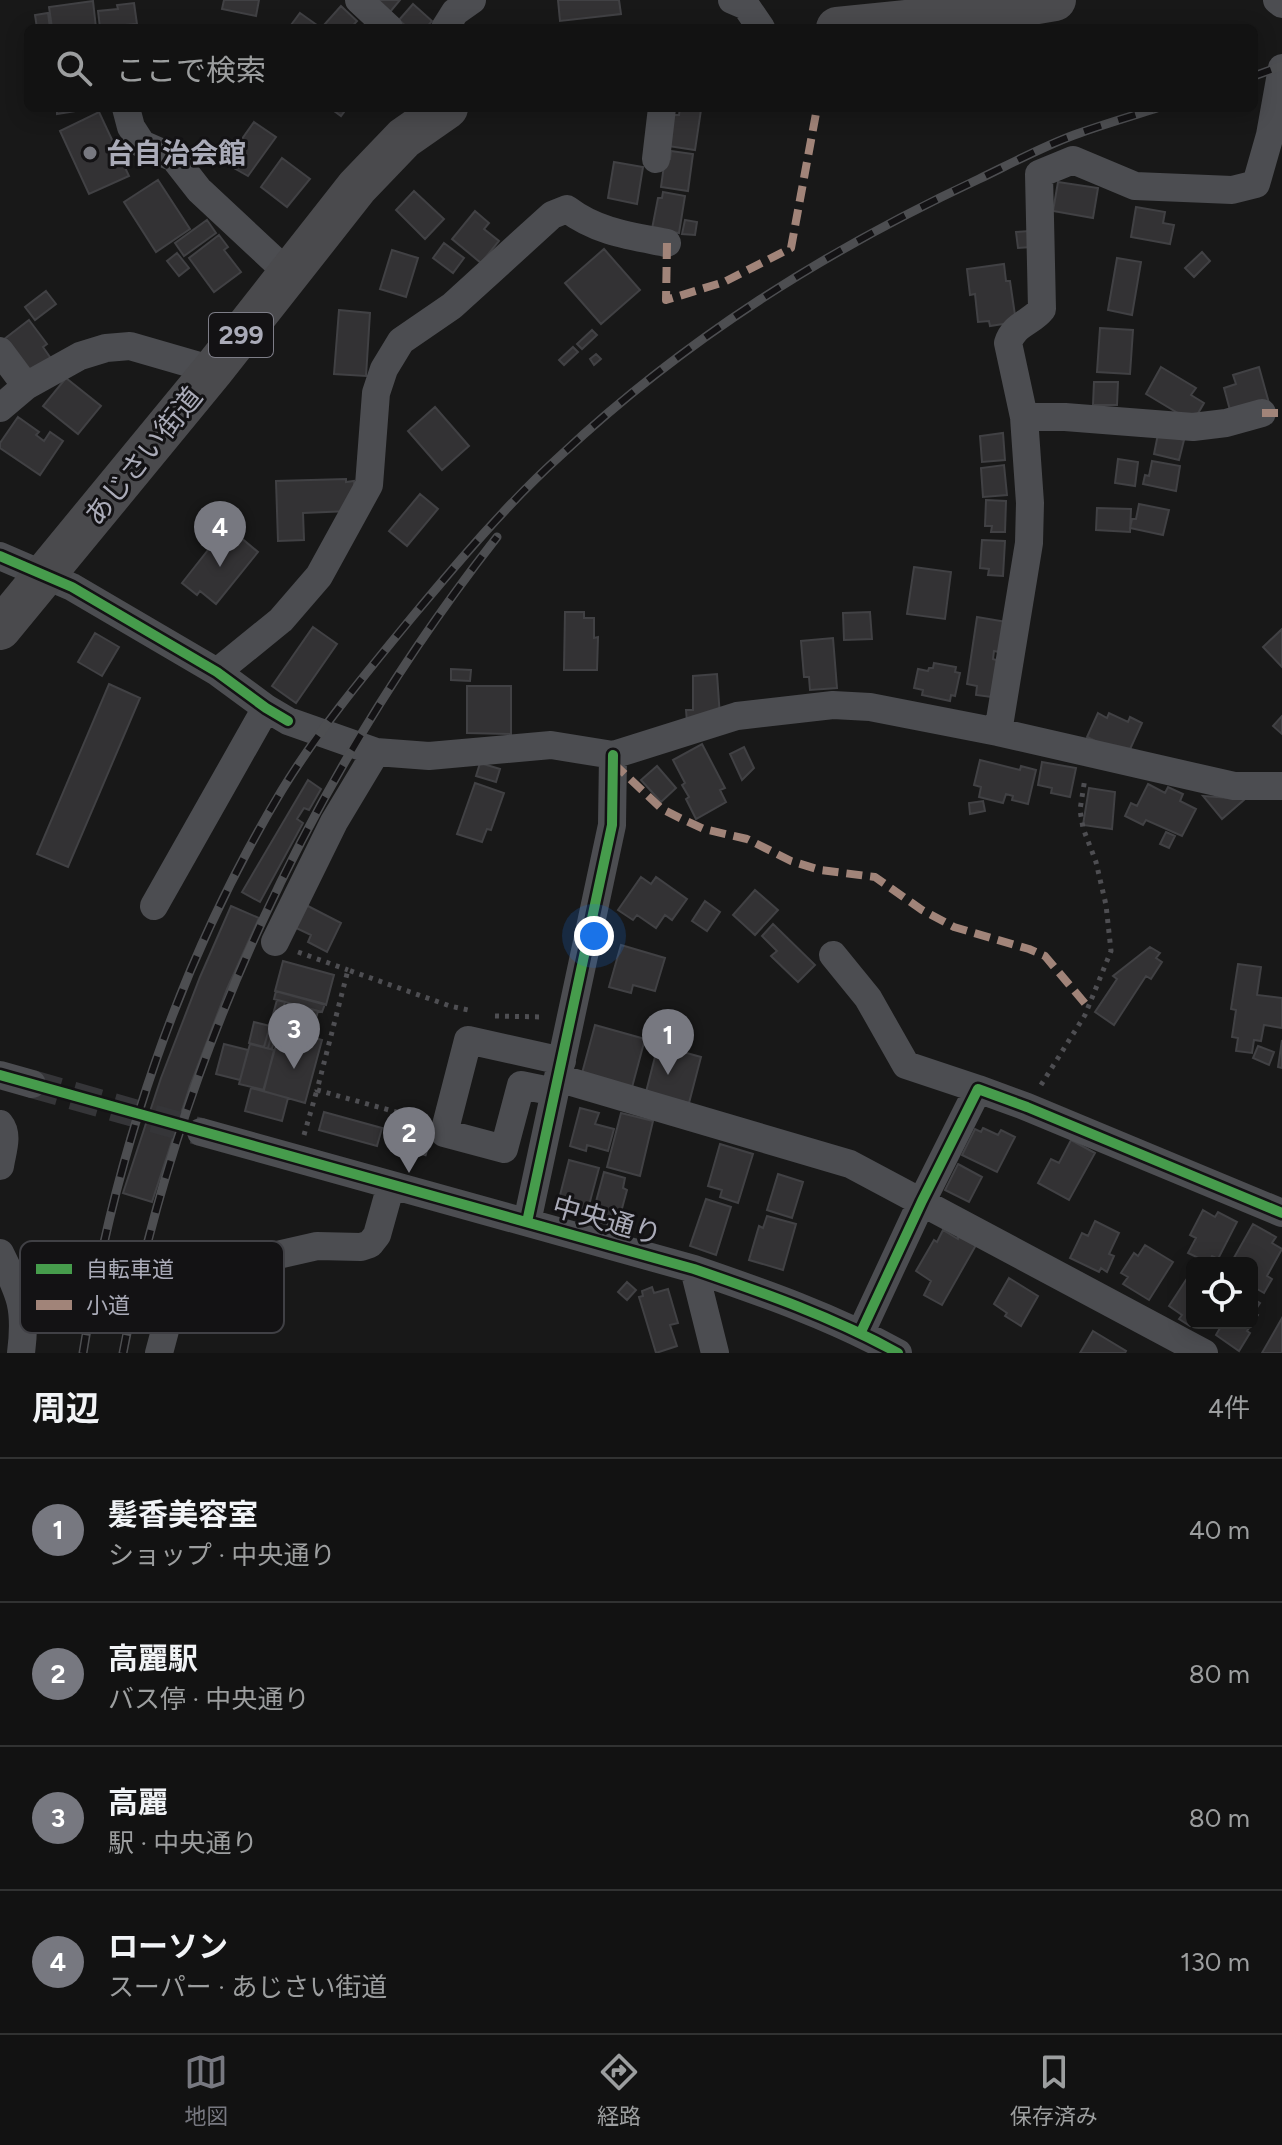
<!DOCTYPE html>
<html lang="ja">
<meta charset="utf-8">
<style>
body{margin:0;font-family:Figtree,"Noto Sans JP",sans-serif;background:#1f2020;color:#f1f3f6}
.controls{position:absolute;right:24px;bottom:24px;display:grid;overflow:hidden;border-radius:12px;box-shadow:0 4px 20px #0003}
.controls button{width:72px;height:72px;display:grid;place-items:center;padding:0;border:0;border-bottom:2px solid #313232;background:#121212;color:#f1f3f6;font:40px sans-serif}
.you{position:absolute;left:594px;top:936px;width:28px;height:28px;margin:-20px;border:6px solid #fff;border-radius:50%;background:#1a73e8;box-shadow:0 0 0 12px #1a73e833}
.badge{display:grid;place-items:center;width:52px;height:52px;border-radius:50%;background:#777880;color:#fff;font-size:26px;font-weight:700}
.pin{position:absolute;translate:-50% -66px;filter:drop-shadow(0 2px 4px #0008)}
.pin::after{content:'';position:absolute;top:42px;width:28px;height:24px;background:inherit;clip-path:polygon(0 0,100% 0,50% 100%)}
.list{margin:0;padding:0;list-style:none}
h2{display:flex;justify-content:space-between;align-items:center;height:104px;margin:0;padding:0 32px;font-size:34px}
h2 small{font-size:26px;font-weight:400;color:#9c9e9f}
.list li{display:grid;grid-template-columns:52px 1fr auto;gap:24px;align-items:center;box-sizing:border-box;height:144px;padding:0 32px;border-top:2px solid #313232}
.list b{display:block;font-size:30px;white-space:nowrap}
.list p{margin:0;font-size:26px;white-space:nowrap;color:#9c9e9f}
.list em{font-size:26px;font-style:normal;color:#9c9e9f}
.icon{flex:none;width:44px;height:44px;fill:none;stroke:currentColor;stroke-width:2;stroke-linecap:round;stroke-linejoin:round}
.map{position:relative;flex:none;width:1282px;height:1353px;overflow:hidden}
.search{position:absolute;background:#121212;box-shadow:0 4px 20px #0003;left:24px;right:24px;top:24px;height:88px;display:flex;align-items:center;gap:20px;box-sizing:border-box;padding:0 28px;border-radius:12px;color:#9c9e9f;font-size:30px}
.sheet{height:680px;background:#121212}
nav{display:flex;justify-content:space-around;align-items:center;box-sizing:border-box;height:112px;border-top:2px solid #313232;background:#121212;font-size:22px;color:#9c9e9f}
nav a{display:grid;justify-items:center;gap:4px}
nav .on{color:#777880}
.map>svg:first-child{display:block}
.building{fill:#333234;stroke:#414144;stroke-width:2}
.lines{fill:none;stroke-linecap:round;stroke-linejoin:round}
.minor-tunnel{stroke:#353538;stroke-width:28;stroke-dasharray:28 14;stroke-linecap:butt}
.path{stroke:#4e4e52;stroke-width:5;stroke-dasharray:4 6;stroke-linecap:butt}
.minor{stroke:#4c4d51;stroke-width:28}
.highway{stroke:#4a4a4d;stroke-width:42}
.rail-casing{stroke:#4d4e51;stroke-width:9}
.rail{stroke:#131214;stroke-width:6;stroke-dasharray:18;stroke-linecap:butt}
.quiet{stroke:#a18479;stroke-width:8;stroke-dasharray:16 8;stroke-linecap:butt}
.cycleway-casing{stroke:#131214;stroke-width:15}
.cycleway{stroke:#469c4c;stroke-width:10}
.poi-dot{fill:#777880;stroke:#131214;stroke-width:3}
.labels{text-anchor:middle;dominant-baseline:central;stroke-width:6;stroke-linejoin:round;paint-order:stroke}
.shield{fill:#131214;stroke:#7d7d87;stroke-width:2}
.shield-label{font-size:26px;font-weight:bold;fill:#aaabb8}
.poi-label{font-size:28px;font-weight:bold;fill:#aaabb8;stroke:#131214;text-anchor:start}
.street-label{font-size:28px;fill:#aaabb8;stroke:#131214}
.key{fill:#131214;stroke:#404045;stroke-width:2}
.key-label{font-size:22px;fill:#aaabb8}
</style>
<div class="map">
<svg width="1282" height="1353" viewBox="0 0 1282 1353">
<rect width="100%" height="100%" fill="#181818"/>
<!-- building -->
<path class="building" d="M224,0H259L256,16L222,9Z
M376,0H400L390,12Z
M558,0H619L621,14L560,21Z
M93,1L96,28H52L49,7Z
M134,3L137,24L126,25L127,28H100L98,11L118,9L117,5Z
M413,4L432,21L426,28H408L399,20Z
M341,6L357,21L351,28H327L324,25Z
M48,13L50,28H37L35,15Z
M300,13L321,28H295L291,25Z
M57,108H94L57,114Z
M330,108H347L341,116Z
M680,108L701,110L695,150L668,146L673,115H679Z
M99,112L129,176L89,194L60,131Z
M254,122L276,137L248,176L225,163Z
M671,151L693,154L688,191L661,187L665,158L670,159Z
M282,158L310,179L287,207L261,187Z
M614,162L643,167L637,204L608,198Z
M158,180L190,229L156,252L124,202Z
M1058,182L1098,188L1093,218L1053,211Z
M414,191L444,219L425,239L396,210Z
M663,192L685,196L679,233L652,229L658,198H662Z
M1136,207L1165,212L1163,223L1174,225L1170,244L1131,237Z
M475,211L489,223L484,229L499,241L481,263L452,239Z
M207,220L216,233L184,256L175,243Z
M685,220L697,222L695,235L682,234Z
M1029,231L1031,247L1018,248L1016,232Z
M219,235L228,247L224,250L241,272L214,292L189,258Z
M444,243L464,258L453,273L433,258Z
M604,249L640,290L601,324L565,283Z
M392,250L418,258L406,297L380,289Z
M1202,252L1210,261L1194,277L1185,268Z
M177,253L189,268L179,276L167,261Z
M1117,258L1141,262L1132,315L1108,310Z
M1004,264L1006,281H1010L1016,322L990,326L989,321L978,322L975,294L970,295L967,269Z
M46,291L56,304L35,320L25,307Z
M339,310L370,313L366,376L334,374Z
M29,320L47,344L43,347L52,360L27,378L3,340Z
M1100,328L1133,330L1130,374L1097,372Z
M592,330L597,335L582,349L577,344Z
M573,347L578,352L564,365L559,360Z
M596,354L601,359L594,365L590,359Z
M1161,367L1196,388L1191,395L1204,403L1193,422L1146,394Z
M1259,367L1269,403L1231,414L1224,388L1236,384L1233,375Z
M66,378L101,406L78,434L43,406Z
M1094,382H1118L1117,405H1093Z
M435,407L469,446L442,470L408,431Z
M18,417L39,432L36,435L44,441L50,432L63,441L40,475L0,448V443Z
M1003,433L1005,460L982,462L980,436Z
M1158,434L1184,440L1179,460L1154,454Z
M1118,459L1138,462L1135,486L1115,483Z
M1152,461L1180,466L1176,491L1143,484L1145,475L1149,476Z
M1004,465L1007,495L983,497L981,468Z
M346,479V482L354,481L355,506L350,511L303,513L304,540L278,541L276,481Z
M420,494L438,509L407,546L389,531Z
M986,500L1006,501L1005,532H991L992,526H985Z
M1139,504L1169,510L1163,535L1130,528L1132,519H1136Z
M1097,508L1131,509L1130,532L1096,530Z
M227,526L258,552L216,604L200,591L197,595L182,583Z
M982,540L1005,541L1003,576L988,575L989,569L980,568Z
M914,567L951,572L945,619L907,614Z
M565,612H584V618H594V638L598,637L597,670H564Z
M870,612L872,639L844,640L843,613Z
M977,617L1007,622L1003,653L994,651L993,659L999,661L1000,698L976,695L977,686L967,684Z
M313,627L337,644L296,703L272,686Z
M1282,629V667L1263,647Z
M95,633L119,647L102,676L78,662Z
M833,638L837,688L810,690L809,677H804L801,641Z
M934,663L956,667L955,672L960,673L955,696L951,695L950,701L922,695L923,690L914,688L918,669L928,671L929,668H933Z
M451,669L471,670L470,681L451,680Z
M717,674L720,717L687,722L686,710H693V676Z
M109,684L140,698L68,867L37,854Z
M467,686H511V734L467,733Z
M1098,713L1107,718L1109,713L1128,722L1130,717L1142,723L1127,756L1087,737Z
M1282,716V734L1273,726Z
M702,744L725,788L720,790L726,802L696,819L686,799L689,797L682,785L685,783L673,760Z
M744,747L754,768L742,780L730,754Z
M980,760L1020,770L1021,766L1036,770L1028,804L1012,800L1013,796L1006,794L1003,803L979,797L981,787L974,785Z
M1042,762L1076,768L1070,797L1051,793L1052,788L1038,785Z
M480,763L500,769L496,782L476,776Z
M657,766L676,788L661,802L641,780Z
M308,780L321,789L309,810L304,808L297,819L303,823L260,902L242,892Z
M475,783L504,793L491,830L487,829L482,842L457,834Z
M1148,784L1165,793L1168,787L1183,794L1180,801L1196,809L1182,836L1146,820L1143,825L1125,816L1131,803L1137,806Z
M1089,788L1115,792L1112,829L1083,825Z
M1203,796L1245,799L1222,819Z
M983,801L985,811L970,814L969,803Z
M1166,832L1175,836L1169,848L1160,844Z
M641,877L651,884L656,877L687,899L672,920L665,915L656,928L637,915L633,920L618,910Z
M755,890L778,910L755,935L733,915Z
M705,901L720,912L707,931L692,921Z
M304,904L341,923L327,952L308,942L311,935L292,926Z
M231,906L259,918L227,989L190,1086L152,1202L123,1193L161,1078L200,977Z
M773,924L815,965L798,982L771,956L777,951L762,936Z
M621,945L665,958L655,991L633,985L631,993L609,987Z
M1150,947L1160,953L1156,958L1162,962L1151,979L1146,976L1114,1025L1095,1012L1117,979L1113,976Z
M283,961L334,975L326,1005L275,991Z
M1238,964L1261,967L1257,995L1282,998V1028L1264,1025L1261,1041L1254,1040L1252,1053L1236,1051L1238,1038L1232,1037L1236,1010L1231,1009Z
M276,991L325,1004L322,1012L274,999Z
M277,1000L285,1002L272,1049L264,1047Z
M288,1003L318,1011L311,1037L322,1040L305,1103L263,1091Z
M254,1022L274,1027L268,1048L249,1043Z
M595,1025L645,1039L631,1091L581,1077Z
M1282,1040V1068L1278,1067Z
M224,1044L248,1050L240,1080L216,1074Z
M250,1044L274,1050L264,1090L239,1084Z
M658,1045L701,1057L689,1103L646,1092Z
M1258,1046L1274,1052L1269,1065L1253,1058Z
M251,1088L288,1098L282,1121L245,1111Z
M580,1108L599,1113L595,1124L614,1129L608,1151L587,1145L586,1151L570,1146Z
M324,1112L382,1128L377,1146L319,1130Z
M621,1113L653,1121L640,1176L607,1167Z
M983,1128L998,1135L1001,1130L1015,1137L997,1172L962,1155L975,1129L981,1132Z
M1071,1140L1095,1153L1069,1200L1038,1183L1051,1159L1059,1163Z
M720,1144L753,1154L738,1203L720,1197L722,1190L708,1186Z
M569,1160L599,1168L588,1209L585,1208L583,1214L557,1207Z
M958,1164L982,1177L969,1202L945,1190Z
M604,1172L625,1178L623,1188L627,1190L617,1227L591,1220Z
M778,1174L803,1182L792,1218L767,1210Z
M706,1199L731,1207L716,1255L690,1246Z
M1203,1210L1215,1217L1218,1212L1237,1222L1218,1259L1212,1256L1209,1263L1188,1253L1196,1238L1190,1235Z
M767,1216L796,1224L783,1270L749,1260L759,1226L763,1228Z
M1095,1221L1119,1233L1109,1254L1114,1256L1107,1272L1101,1268L1099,1272L1070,1258L1082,1233L1088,1236Z
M1253,1224L1276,1237L1272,1243L1282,1249L1267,1276L1272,1279L1264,1293L1252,1286V1263H1231Z
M943,1230L958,1239L959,1235L976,1245L942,1305L924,1295L931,1281L916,1271L934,1240L937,1242Z
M1145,1245L1173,1262L1149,1300L1123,1284L1128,1277L1121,1273L1134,1253L1138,1256Z
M1009,1278L1038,1296L1021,1326L1005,1316L1007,1313L994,1304Z
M1186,1280L1191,1284L1192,1281L1193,1323L1190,1326L1179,1319L1182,1315L1169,1306Z
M627,1282L636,1290L627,1300L618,1292Z
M652,1287L654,1293L668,1289L678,1323L670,1325L677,1346L656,1353L639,1297L643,1296L642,1291Z
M1252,1298L1260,1303L1254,1312L1258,1315L1247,1331L1250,1333L1239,1351L1216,1335L1220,1328L1214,1323H1252Z
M1282,1318V1353H1262Z
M1093,1331L1126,1351L1125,1353H1080Z"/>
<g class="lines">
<!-- minor-tunnel -->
<path class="minor-tunnel" d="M32,1084L201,1132"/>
<!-- path -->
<path class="path" d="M298,952L348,970
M495,1016L545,1017
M1041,1085L1085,1015L1111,951L1106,905L1096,862L1083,828L1080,810L1085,778
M304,1135L317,1090
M427,1154L392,1143L400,1113L317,1090L348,970L450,1006L473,1011"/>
<!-- minor -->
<path class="minor" d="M359,0L389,28
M732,0L746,6L761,28
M1277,0L1282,4
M445,28L455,12L472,0
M126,108L131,127L142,144L174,158L199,190L289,274
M656,159L662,108
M0,351L26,386
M0,408L26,386L80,356L106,348L130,346L213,370
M1024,417H1065L1193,427L1226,423L1262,413
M0,556L72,587L217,672L266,708L288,721L376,752L429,756L551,745L613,755L737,716L833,705L870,707L998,732L1234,786H1282
M217,672L281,620L319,576L369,485L376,393L384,369L401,341L452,306L552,215L567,209C597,232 631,236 667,243
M998,732L1029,543L1030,503L1024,417L1008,343C1014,324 1031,323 1042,309L1039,174L1073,160L1135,186L1232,190L1256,184L1270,135L1282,68
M154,906L266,708
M275,942L334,822L376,752
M833,955L868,998L906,1065L978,1089
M0,1075L32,1084
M558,1078L850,1164L1204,1353
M555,1092L521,1085L504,1149L444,1133L468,1040L562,1061
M0,1124C9,1135 2,1152 0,1166
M201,1132L694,1269C764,1293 833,1317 898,1353
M527,1222L612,825L613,755
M0,1253C20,1294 27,1307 21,1353
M694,1269L715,1353
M861,1332L922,1201L978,1089L1027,1107L1282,1213
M159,1353L175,1293L179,1287L257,1268L273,1256L317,1246L361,1247L370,1244L377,1235L391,1185"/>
<!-- highway -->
<path class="highway" d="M837,28L974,14L1055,0
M0,629L213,370L357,187L404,138L447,108"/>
<!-- rail casing -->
<g class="rail-casing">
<path id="rail" d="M1254,76L1282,66
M83,1353C114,1156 179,961 282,790C320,728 367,672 413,616C459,561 507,504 560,456C685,339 825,251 979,179C1010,164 1042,147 1074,135C1101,125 1129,117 1157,108
M123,1353C179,1057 312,773 497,537"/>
</g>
<!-- rail -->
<use href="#rail" class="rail"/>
<!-- quiet -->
<path class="quiet" d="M667,243L666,300L724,282L791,248L817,108
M1262,413H1282
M613,763L662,809L684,820L704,829L747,839L791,861L820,870L875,877L922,910L954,927L1029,949L1045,956L1088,1007"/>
<!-- cycleway casing -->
<g class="cycleway-casing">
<path id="cycleway" d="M0,556L72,587L217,672L266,708L288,721
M0,1075L694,1269C764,1293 833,1317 898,1353
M527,1222L612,825L613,755
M861,1332L922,1201L978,1089L1027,1107L1282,1213"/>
</g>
<!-- cycleway -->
<use href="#cycleway" class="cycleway"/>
</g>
<!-- markers -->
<circle class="poi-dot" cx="90" cy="153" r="8"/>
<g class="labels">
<!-- shield labels -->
<rect class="shield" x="209" y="313" width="64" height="44" rx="6"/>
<g class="shield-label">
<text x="241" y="335">299</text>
</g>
<!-- poi labels -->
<g class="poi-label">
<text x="106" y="153">台自治会館</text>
</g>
<!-- street labels -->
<g class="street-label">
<text transform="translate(143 456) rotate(-51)">あじさい街道</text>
<text transform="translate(607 1220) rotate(16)">中央通り</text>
</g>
</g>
<!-- legend -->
<rect x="20" y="1241" width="264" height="92" rx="12" class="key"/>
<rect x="36" y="1264" width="36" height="10" fill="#469c4c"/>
<rect x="36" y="1300" width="36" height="10" fill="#a18479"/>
<g class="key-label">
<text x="86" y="1277">自転車道</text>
<text x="86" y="1313">小道</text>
</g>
</svg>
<div class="controls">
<button><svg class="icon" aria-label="locate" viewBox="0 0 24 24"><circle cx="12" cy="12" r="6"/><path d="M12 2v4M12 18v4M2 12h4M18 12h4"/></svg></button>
</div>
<div class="you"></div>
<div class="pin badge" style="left:668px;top:1075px">1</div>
<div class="pin badge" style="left:409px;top:1173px">2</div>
<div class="pin badge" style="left:294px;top:1069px">3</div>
<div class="pin badge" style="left:220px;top:567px">4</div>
<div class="search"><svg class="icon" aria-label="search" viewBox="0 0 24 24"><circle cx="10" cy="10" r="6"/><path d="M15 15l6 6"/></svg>ここで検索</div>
</div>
<section class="sheet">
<h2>周辺<small>4件</small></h2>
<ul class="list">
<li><span class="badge">1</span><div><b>髪香美容室</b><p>ショップ · 中央通り</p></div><em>40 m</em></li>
<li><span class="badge">2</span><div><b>高麗駅</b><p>バス停 · 中央通り</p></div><em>80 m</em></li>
<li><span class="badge">3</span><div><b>高麗</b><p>駅 · 中央通り</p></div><em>80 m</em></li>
<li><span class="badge">4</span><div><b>ローソン</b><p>スーパー · あじさい街道</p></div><em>130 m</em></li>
</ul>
</section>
<nav>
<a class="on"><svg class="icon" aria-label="map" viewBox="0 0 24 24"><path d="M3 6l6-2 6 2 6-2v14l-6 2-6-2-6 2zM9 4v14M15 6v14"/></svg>地図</a>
<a><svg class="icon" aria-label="directions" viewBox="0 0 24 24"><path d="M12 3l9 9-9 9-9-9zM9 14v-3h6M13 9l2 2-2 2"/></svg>経路</a>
<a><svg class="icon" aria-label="saved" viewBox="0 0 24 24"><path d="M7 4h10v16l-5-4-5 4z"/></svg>保存済み</a>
</nav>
